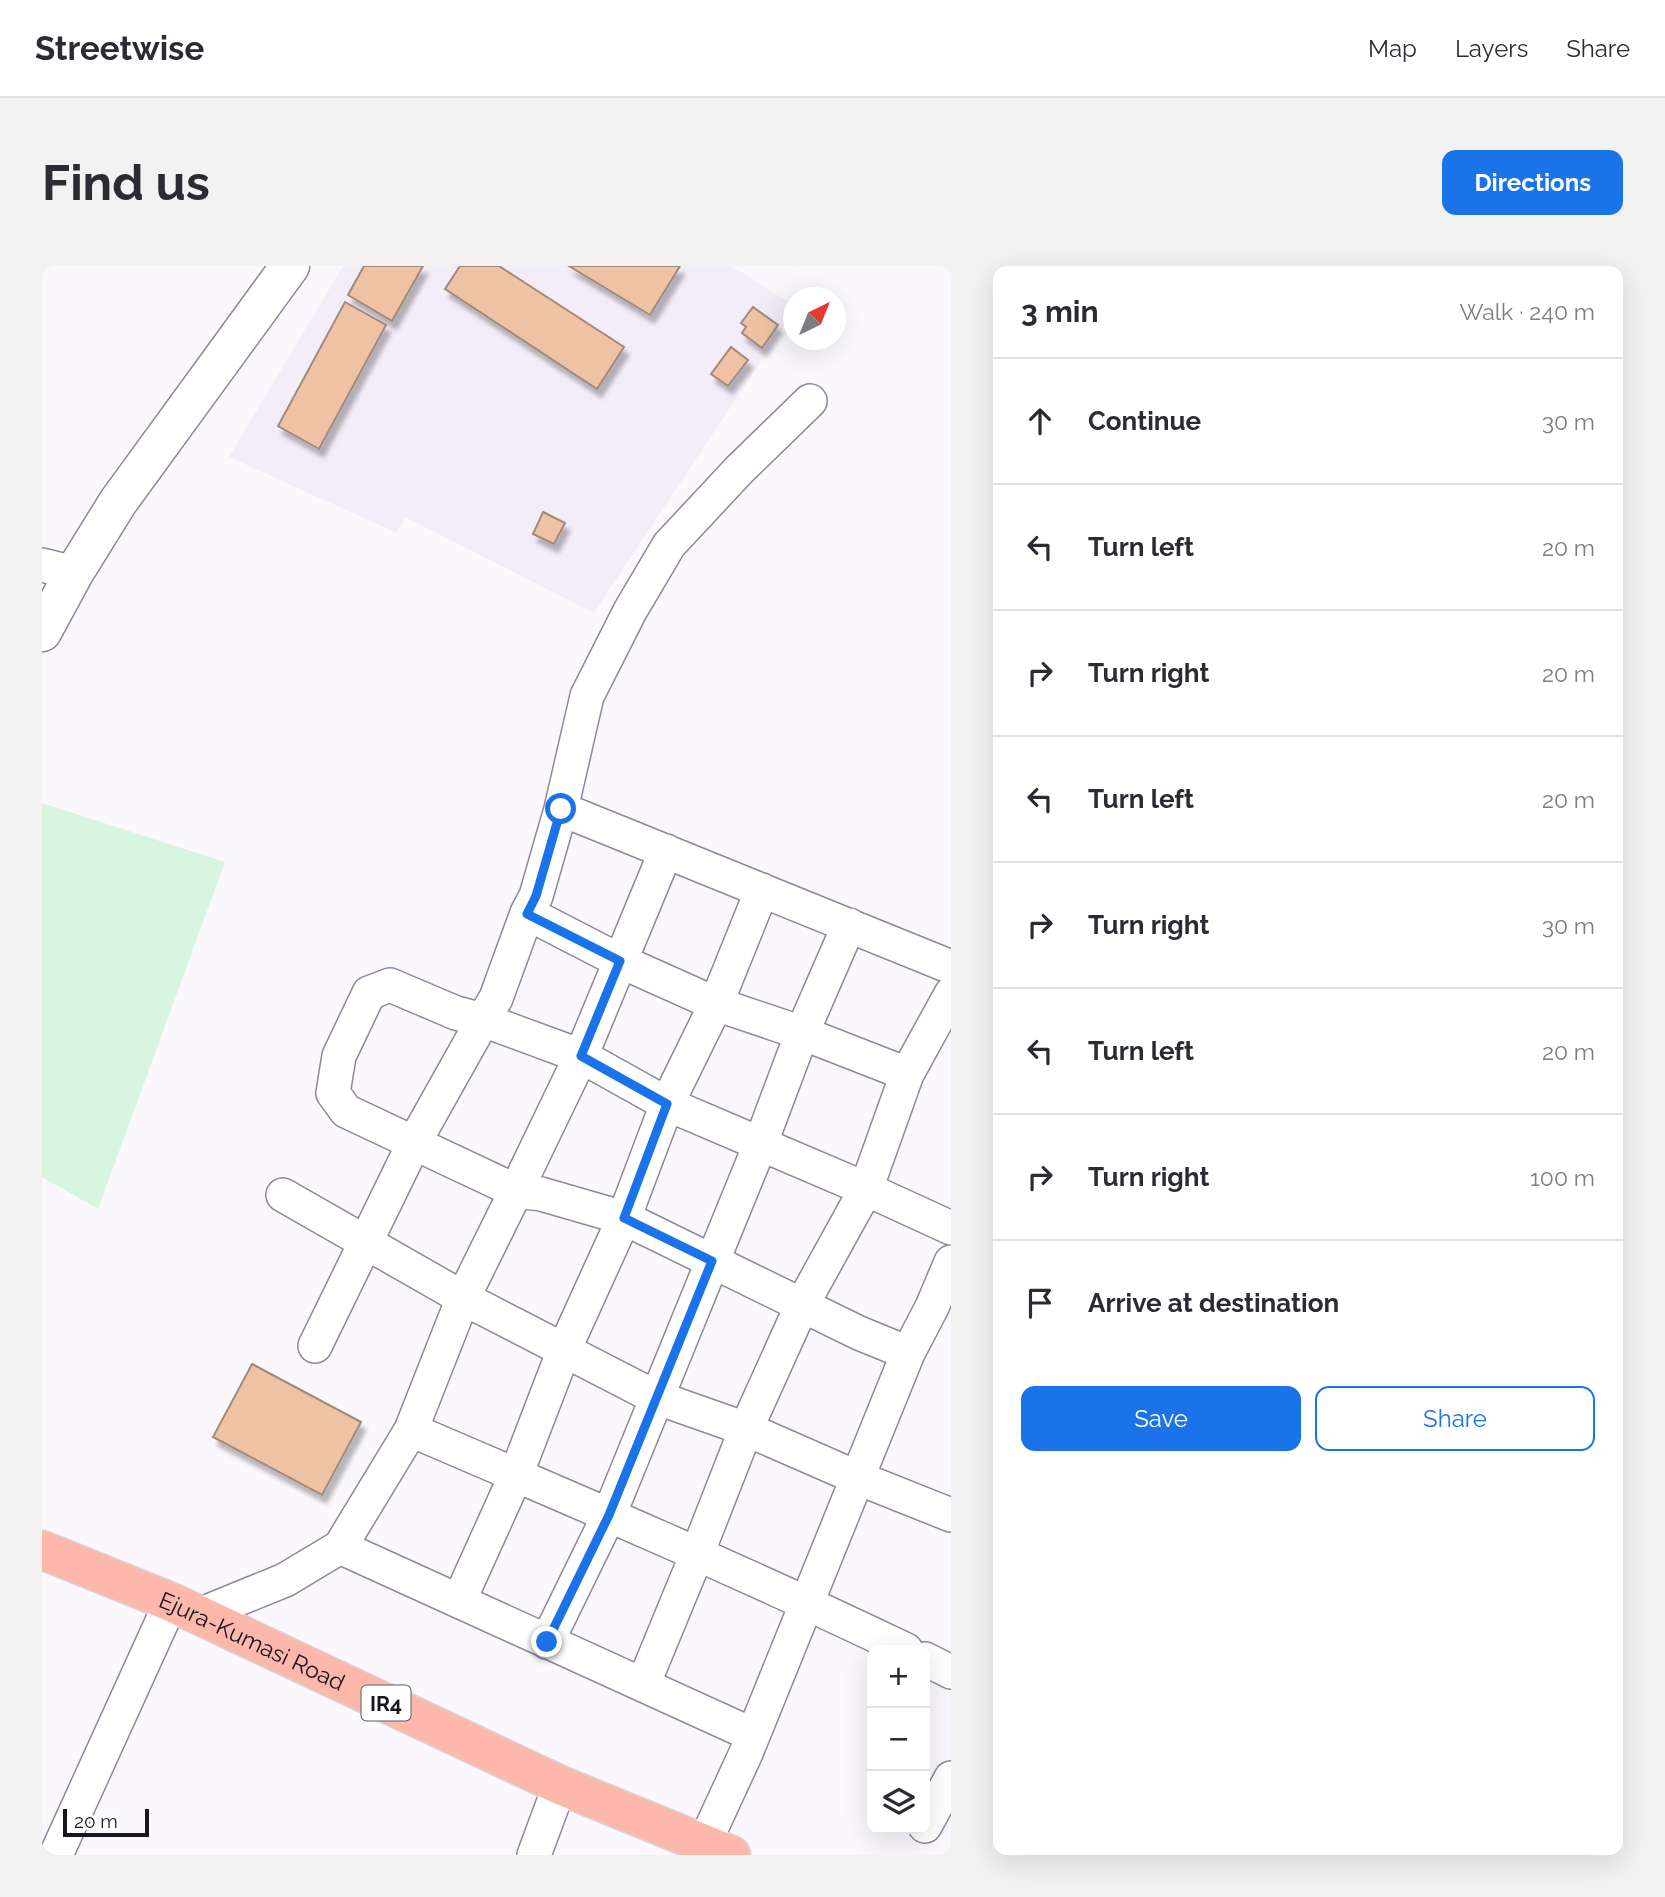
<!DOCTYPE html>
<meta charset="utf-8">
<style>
body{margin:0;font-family:Raleway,sans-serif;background:#f2f2f3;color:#2b2b33}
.controls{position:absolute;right:21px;bottom:21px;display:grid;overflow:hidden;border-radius:14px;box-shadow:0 7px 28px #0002}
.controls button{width:63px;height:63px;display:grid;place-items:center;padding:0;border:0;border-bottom:2px solid #e1e1e2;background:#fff;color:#2b2b33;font:35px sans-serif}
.compass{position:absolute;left:741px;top:21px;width:63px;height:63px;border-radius:50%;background:#fff;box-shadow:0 7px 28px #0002;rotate:43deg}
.scale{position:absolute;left:21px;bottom:18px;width:86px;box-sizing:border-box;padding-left:7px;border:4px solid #19151e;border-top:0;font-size:19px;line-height:24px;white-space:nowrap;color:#19151e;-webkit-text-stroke:5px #fff;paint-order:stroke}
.stop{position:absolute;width:21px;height:21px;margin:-16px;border:5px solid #1a73e8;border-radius:50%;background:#fff}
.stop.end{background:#1a73e8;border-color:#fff;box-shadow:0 2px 7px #0008}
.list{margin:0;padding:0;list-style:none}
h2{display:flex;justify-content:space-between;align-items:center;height:91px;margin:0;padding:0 28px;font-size:30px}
h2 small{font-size:23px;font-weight:400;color:#7c7c81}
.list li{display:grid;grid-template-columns:46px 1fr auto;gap:21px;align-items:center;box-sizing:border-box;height:126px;padding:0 28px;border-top:2px solid #e1e1e2}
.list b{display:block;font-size:26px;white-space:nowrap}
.list em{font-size:23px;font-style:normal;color:#7c7c81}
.actions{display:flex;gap:14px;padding:21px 28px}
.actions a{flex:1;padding:16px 0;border:2px solid #1a73e8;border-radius:14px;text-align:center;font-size:24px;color:#1a73e8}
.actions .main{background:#1a73e8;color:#fff}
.icon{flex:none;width:38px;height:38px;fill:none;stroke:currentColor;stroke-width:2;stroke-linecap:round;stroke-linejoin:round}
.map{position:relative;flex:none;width:909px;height:1589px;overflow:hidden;border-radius:14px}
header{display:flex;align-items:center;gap:42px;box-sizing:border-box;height:98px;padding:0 35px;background:#fff;border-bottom:2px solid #e1e1e2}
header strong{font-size:33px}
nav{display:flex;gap:38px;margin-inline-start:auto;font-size:24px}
.intro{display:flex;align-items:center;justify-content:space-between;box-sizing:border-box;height:168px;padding:0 42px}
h1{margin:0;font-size:49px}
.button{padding:18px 32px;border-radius:14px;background:#1a73e8;color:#fff;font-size:24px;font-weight:700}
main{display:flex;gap:42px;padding:0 42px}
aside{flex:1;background:#fff;border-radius:14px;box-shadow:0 7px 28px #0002}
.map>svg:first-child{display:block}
.built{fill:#f3edfa}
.green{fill:#d8f5df}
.building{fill:#eec2a3;stroke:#a18a7b;stroke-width:2;filter:url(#shadow)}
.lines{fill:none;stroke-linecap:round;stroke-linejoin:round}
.minor-casing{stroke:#90869d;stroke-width:36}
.tertiary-casing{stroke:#90869d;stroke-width:41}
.primary-casing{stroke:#d6d5d6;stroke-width:41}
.minor{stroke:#fff;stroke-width:33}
.tertiary{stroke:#fff;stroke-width:38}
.primary{stroke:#fdb8ab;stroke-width:38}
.route{stroke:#1a73e8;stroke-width:9}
.labels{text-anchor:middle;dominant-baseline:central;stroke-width:6;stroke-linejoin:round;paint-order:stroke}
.shield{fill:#fff;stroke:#5e5b62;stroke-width:2}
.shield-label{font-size:21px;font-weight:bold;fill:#19151e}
.street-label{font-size:23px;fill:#19151e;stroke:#fff}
</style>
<header>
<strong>Streetwise</strong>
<nav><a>Map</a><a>Layers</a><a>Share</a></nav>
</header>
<div class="intro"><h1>Find us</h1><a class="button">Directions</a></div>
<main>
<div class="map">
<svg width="909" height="1589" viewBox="0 0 909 1589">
<defs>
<filter id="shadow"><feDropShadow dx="4.5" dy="8" stdDeviation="2" flood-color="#0004"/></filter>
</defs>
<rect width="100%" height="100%" fill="#faf8fd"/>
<!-- built -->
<path class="built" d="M301,0H690L751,39V47L552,347L363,251L355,267L187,191Z"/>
<!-- green -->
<path class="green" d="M0,537L183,596L56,943L0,911Z"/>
<!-- building -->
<path class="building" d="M322,0H381L350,55L306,29Z
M418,0H457L582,81L555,123L403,23Z
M527,0H638L608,49Z
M303,36L344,59L277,183L236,160Z
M711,41L736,59L720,82L700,67L704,61L699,57Z
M689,81L706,94L686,120L669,108Z
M501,246L523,257L512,278L491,268Z
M210,1098L319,1156L280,1229L171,1171Z"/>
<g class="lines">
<!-- minor casing -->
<g class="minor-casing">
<path id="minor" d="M768,135L697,204L627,279L588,345L545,430L519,543L494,630L485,647L578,695L674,738L760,767L865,808
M0,299L32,307
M519,543L909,701
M485,647L454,732L441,754L414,747L348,719L327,727L297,790L291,827L304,845L474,925L539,790L624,585
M241,929L421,1032L613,1131L704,1163L816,1212L909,1249
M273,1080L372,877L441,754L539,790L625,838L824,923L909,962
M369,1164C535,1235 701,1306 864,1384
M298,1281L711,1469
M417,1335L474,1209L522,1084L582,952L625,838L674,738L720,624
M157,1349L243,1314L298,1281L369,1164L421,1032L474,925L499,928L582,952L817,1067L866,1087
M505,1376L567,1249L718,879L760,767L807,659
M883,1393L909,1406
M601,1419L655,1288L704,1163L760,1039L824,923L865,808L909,728
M883,1560L909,1512
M662,1578L704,1487L866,1087L890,1041L909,996
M14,1589L129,1336
M492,1589L518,1519"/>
</g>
<!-- tertiary casing -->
<g class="tertiary-casing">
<path id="tertiary" d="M0,366L32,307L76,236L248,0"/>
</g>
<!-- primary casing -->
<g class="primary-casing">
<g id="primary">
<path id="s1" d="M0,1284L129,1336L518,1519L689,1589"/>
</g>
</g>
<!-- minor -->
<use href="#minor" class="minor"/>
<!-- tertiary -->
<use href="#tertiary" class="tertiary"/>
<!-- primary -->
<use href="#primary" class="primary"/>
</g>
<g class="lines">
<!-- route -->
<path class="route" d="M505,1376L567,1249L670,995L582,952L625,838L539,790L578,695L485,648L494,630L519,543"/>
</g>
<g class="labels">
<!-- shield labels -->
<rect class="shield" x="319.5" y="1419.5" width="49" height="35" rx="5"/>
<g class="shield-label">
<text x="344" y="1437">IR4</text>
</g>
<!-- street labels -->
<g class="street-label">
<text stroke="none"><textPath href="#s1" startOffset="229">Ejura-Kumasi Road</textPath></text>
</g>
</g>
</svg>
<div class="controls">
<button>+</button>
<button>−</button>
<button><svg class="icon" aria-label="layers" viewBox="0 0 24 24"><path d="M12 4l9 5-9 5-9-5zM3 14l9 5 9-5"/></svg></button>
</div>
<svg class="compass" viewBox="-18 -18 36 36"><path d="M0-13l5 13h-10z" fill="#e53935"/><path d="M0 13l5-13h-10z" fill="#7c7c81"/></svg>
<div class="scale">20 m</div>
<div class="stop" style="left:519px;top:543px"></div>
<div class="stop end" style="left:505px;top:1376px"></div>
</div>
<aside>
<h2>3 min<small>Walk · 240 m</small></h2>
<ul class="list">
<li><svg class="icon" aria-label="ahead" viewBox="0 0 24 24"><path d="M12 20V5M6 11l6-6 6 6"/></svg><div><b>Continue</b></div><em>30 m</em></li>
<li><svg class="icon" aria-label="left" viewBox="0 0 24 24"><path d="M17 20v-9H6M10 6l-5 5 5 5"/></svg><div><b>Turn left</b></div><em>20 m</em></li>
<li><svg class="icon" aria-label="right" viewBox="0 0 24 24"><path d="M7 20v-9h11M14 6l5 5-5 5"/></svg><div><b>Turn right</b></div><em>20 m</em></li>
<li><svg class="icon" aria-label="left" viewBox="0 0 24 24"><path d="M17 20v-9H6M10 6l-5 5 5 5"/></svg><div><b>Turn left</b></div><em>20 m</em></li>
<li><svg class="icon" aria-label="right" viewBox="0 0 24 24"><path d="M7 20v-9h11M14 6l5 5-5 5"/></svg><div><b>Turn right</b></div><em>30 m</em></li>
<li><svg class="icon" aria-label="left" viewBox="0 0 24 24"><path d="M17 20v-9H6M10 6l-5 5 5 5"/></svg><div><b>Turn left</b></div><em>20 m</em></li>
<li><svg class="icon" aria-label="right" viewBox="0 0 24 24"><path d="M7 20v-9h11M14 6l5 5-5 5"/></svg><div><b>Turn right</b></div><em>100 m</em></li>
<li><svg class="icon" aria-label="arrive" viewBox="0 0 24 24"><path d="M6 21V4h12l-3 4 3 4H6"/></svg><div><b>Arrive at destination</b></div></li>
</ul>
<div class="actions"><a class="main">Save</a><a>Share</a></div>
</aside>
</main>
